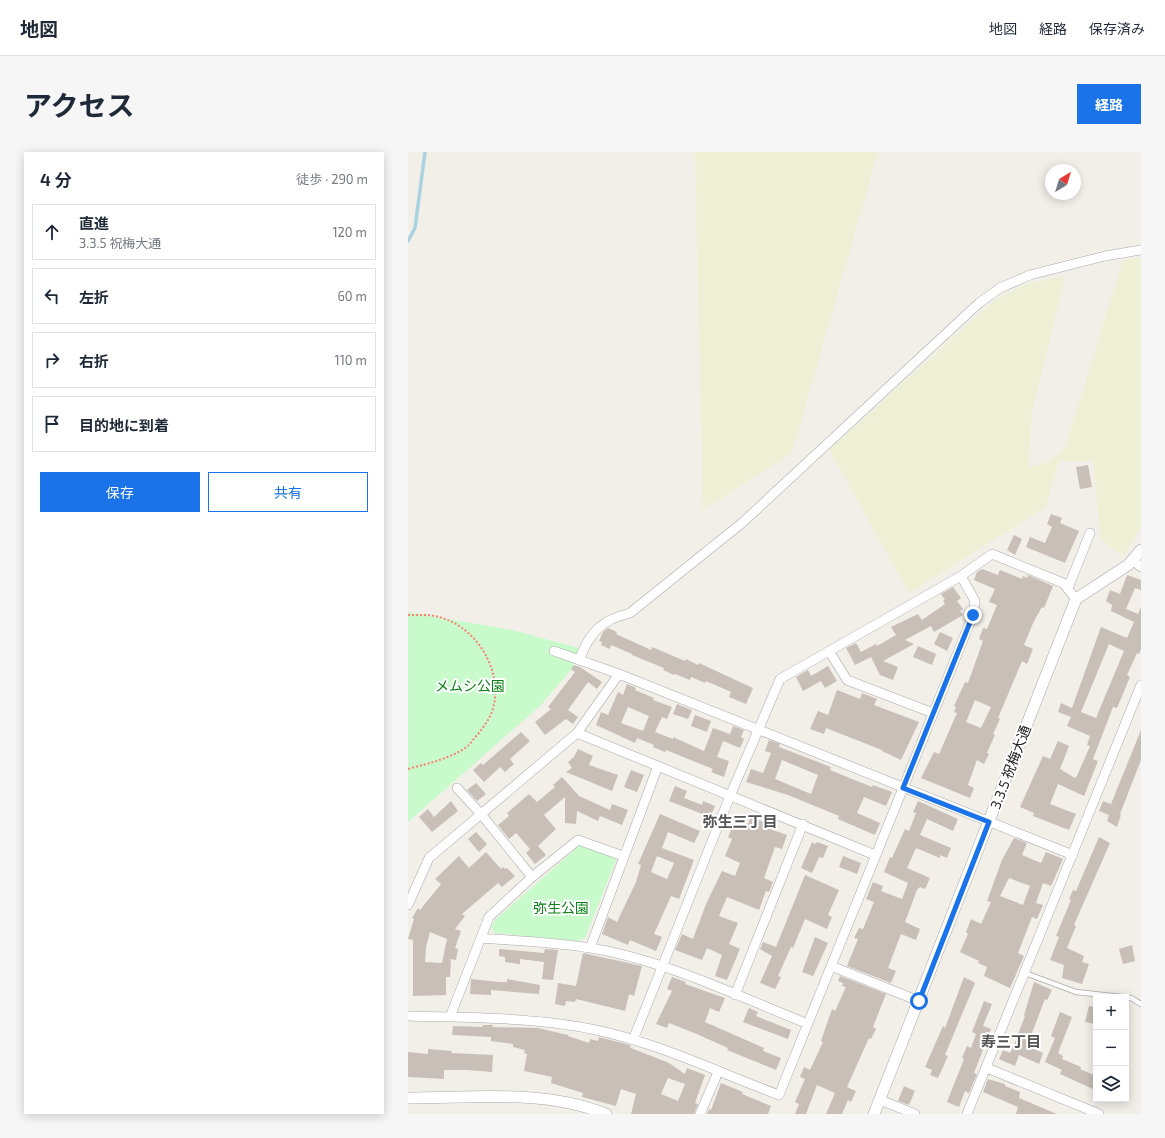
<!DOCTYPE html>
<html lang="ja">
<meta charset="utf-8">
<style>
body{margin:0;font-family:"Exo 2","Noto Sans JP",sans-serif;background:#f6f6f7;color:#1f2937}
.controls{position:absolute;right:12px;bottom:12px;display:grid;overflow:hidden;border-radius:0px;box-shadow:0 2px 10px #0003}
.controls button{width:36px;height:36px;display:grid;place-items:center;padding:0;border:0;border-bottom:1px solid #e0e1e3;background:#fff;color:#1f2937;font:20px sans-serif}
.compass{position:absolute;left:637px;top:12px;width:36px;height:36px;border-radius:50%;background:#fff;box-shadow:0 2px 10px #0003;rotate:38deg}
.stop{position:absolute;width:12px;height:12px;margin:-9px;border:3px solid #1a73e8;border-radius:50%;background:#fff}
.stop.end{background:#1a73e8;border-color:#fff;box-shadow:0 1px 4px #0008}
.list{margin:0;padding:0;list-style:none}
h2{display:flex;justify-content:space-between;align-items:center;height:52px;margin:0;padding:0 16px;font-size:17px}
h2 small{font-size:13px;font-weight:400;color:#747a83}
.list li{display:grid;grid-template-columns:26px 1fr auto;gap:12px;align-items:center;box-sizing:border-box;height:56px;margin:0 8px 8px;padding:0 8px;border:1px solid #e0e1e3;border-radius:0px}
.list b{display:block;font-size:15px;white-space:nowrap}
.list p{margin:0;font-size:13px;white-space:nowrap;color:#747a83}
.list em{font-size:13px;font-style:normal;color:#747a83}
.actions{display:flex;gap:8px;padding:12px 16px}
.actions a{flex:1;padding:9px 0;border:1px solid #1a73e8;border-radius:0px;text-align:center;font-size:14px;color:#1a73e8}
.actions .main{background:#1a73e8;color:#fff}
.icon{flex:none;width:22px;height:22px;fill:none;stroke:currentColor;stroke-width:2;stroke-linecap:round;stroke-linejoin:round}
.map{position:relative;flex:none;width:733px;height:962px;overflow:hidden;border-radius:0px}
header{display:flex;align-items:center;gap:24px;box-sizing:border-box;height:56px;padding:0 20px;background:#fff;border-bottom:1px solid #e0e1e3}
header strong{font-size:19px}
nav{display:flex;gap:22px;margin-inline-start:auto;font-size:14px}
.intro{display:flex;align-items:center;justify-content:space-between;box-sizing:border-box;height:96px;padding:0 24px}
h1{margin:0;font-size:28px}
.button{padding:10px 18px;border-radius:0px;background:#1a73e8;color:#fff;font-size:14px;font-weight:700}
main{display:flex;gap:24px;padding:0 24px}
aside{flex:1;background:#fff;border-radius:0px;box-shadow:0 2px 10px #0003}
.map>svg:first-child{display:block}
.farmland{fill:#eef0d5}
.park{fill:#c8facc}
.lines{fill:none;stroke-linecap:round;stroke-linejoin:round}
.stream{stroke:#aad3df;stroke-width:3.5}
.building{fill:#c7bfb8;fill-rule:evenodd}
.service-casing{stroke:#a9a9a9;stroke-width:6}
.minor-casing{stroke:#a9a9a9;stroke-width:10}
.tertiary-casing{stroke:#a9a9a9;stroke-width:12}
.path{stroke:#fa8072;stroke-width:2;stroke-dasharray:2 2;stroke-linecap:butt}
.service{stroke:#fff;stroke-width:4.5}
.minor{stroke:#fff;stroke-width:9}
.tertiary{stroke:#fff;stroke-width:11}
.route{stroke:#1a73e8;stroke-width:5}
.labels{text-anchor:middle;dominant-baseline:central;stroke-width:4;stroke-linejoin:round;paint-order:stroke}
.park-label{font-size:14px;fill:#0c8416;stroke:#fff}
.street-label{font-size:14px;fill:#222;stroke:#fff}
.neighbourhood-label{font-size:15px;font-weight:bold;fill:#555;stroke:#fff}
</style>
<header>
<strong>地図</strong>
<nav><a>地図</a><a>経路</a><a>保存済み</a></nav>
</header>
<div class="intro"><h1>アクセス</h1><a class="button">経路</a></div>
<main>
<aside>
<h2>4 分<small>徒歩 · 290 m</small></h2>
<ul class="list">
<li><svg class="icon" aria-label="ahead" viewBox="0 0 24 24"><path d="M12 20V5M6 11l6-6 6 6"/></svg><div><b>直進</b><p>3.3.5 祝梅大通</p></div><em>120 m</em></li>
<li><svg class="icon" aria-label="left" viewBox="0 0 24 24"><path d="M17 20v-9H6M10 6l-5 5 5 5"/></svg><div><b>左折</b></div><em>60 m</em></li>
<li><svg class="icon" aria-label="right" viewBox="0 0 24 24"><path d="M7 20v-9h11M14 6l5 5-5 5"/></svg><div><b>右折</b></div><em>110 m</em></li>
<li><svg class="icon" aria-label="arrive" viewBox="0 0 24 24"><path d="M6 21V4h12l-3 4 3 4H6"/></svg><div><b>目的地に到着</b></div></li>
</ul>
<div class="actions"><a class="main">保存</a><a>共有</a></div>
</aside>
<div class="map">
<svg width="733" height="962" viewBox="0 0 733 962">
<rect width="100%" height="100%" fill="#f2efe9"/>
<!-- farmland -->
<path class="farmland" d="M287,0H470L384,301L295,358Z
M733,106V374L716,404L693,388L685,309H651L638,355L501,441L421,298L587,148L618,132L657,124L624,261L620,315L641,310L657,296L715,108Z"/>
<!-- park -->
<path class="park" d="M0,460L104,478L171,496L164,517L133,553L0,670Z
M172,693L209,706L177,786L169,789L87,781L83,775L87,768Z"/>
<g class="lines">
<!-- stream -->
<path class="stream" d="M0,89L7,76L17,0"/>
</g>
<!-- building -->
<path class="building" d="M680,313L684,335L672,337L668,315Z
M643,362L654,366L652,371L671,379L657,411L618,395L622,385L637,391L644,375L639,372Z
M606,383L614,387L607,403L599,398Z
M574,417L590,423L592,418L614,427L615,424L619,426L620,423L645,434L636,456L634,455L626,469L616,493L625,497L619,512L614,509L590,566L592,567L585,582L587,583L579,601L581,602L576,612L569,608L560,633L566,636L562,646L513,626L526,600L531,602L549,561L546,560L548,555L546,554L557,530L560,531L575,489L571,487L575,476L579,477L589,453L581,450L587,437L566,428L569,420ZM567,548L583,555L573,576L558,570Z
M719,423L733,428V438L727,436L718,457L730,462L733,455V497L731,502L729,501L719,523L722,525L709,556L705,555L685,607L690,609L676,644L650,632L642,652L668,662L661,678L625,664L626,661L612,655L635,604L642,607L650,589L661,594L652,617L667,626L669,624L682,594L679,593L682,584L659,574L663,565L650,560L653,551L664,556L693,475L719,486L726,470L703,459L704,453L698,449L702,438L712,442ZM701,492L716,499L688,566L673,560Z
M545,435L553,446L549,449L555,457L552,459L555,463L526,480L523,474L497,488L506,492L475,509L490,515L485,528L472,523L463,505L447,513L438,496L448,491L453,500L468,492L469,494L488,483L483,475L510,462L514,468L537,452L535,449L537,448L533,442Z
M200,476L209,480L208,482L243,498L244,495L277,509L278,507L290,513L291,511L345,536L338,552L321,545L323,540L298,529L297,531L283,525L282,528L267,522L266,523L255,518L256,516L224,503V502L203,493L202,497L193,493L194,490L191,489L195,480Z
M532,480L545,486L539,499L526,492Z
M510,494L528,502L524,513L505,505Z
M166,513L172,515L194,530L189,537L180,530L160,558L170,565L165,572L158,567L137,583L127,570L143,557L140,555L167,520L163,517Z
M420,514L429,529L417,536L413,529L395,539L388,525L400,518L403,524Z
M219,532L228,536L227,538L246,546L245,548L264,555L259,567L254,565L247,580L265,587V585L296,599L305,576L322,582L325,574L336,578L333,585L336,587L332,596L315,589L309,605L321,609L316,625L303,620L305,617L258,598L257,600L245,595L246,593L229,586L227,591L188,573L193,560L200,563L210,540L215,543ZM220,555L241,564L235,579L213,571Z
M429,538L452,547L454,541L469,547L466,553L511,570L493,608L474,599V598L418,576L416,582L402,577L410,559L420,563Z
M269,552L284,558L280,567L265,562Z
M287,563L303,569L299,580L283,574Z
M733,578V608L712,662L713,663L709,675L699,669L701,663L691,659L695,649L703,652Z
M113,580L122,589L102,607L106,612L97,620L92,615L76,630L65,618L73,611L75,613Z
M361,588L372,592L371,595L423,615L422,618L464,635L465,633L484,640L478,654L456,645L449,661L472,671L467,683L430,667L431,664L380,643L338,630L343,617L355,621L363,601L357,599ZM374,608L410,623L403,642L367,627Z
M170,597L185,604L181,613L210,623L204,639L158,620L164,616L160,610L166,605Z
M223,618L236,623L229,640L216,635Z
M154,625L171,644L202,658L204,652L220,658L214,673L192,664L190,669L169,659L168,672L157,671V645L136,663L148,677L130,694L138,703L127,712L118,701L122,697L108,681L101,687L90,673L101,664L99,661L121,642L129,650L147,635L145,633Z
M68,631L78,642L69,649L59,638Z
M267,634L279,639L276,646L294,653L295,649L307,654L302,665L261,649Z
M43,649L50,659L24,680L11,665L20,657L26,665Z
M510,649L550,667L545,679L519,667L512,683L543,696L539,706L532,703V706L508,696L499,716L522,726L517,737L512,735L509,738L497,770L512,777L508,788L493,782L480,816L488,819L483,831L439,814L450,787L446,786L451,776L455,777L466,750L458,747L465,730L475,734L473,739L494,747L500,731L476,720L482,705L484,706L497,677L501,679L508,661L505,660Z
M252,662L292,679L286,691L260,680L254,696L286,708L271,747L263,744L246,782L254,785L248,799L222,788L220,793L194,782L200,765L209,770L228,730L233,713L230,712ZM249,704L266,711L259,727L243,720Z
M343,664L363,674L362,677L379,683L374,697L367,695L356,726L365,730L361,740L358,739L351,758L319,745L311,764L330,771L321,792L332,797L319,828L307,824L314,803L299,796L294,808L267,798L274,782L285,787L298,752L314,719L327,724L332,711L317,704L324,687L320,685L325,673L334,676L337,670L340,672Z
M68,680L79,692L71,700L60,687Z
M691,685L702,691L666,773L668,774L659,796L676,804L674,810L681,812L674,832L654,826L656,813L642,808L651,785L648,784L663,748L661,747L665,738L668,739Z
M606,686L619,691L614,703L633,711L638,700L655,707L643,734L635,731L628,751L635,753L629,767L624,765L610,801L616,804L602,836L576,824L579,815L570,811L571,809L552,800L560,782L558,780L563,767L573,772L583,750L579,749L594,708ZM601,726L622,734L615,753L592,744Z
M404,690L407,692L409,690L420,694L415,706L411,705L404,721L393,716Z
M78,700L93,717L95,715L98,717L99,716L107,724L94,735L90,731L54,762L57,764L47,777L53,779L47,796L50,797L48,808L43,807L42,825H38V843L5,844V788L0,787L6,767L4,766L10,756L12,758L33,732L27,727L51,704L61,716ZM22,780L39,787L34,811L17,810L18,795Z
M435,704L453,711L449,722L431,715Z
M397,723L431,738L420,763L424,765L419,777L397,767L385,796L383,795L370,824L373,825L367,837L352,831L364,804L352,797L355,790L368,795Z
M407,785L420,791L405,824L394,820Z
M724,793L727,809L715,812L711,797Z
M91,797L136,801L137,797L150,798L145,828L134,827L136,810L112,807V812L97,810V805L91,804Z
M175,801L234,814L226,844L221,842L217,859L168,847L167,850L158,849L157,854L147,852L150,831L168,834Z
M432,824L478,842L465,875L468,877L463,887L461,886L439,935L448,939L443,950L440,948L434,962H418L427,941L409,933L398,962H387L391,952L387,950L397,927L392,925L396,915L402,918L415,890L413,889L424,857L427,859L438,835L434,834L435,831L430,829Z
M264,825L278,830L277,832L317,846L311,860L302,856L297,870L356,896L355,899L373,906L368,918L319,898L320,896L291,883L261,871L259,876L248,872L264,839L259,837Z
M556,825L567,831L537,903L540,904L530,926L522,923L524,918L517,915L535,874L537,876Z
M63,827L92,830H99V827L132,833L131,842L83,838V843L62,842Z
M626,830L644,838L639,848L637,847L619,894L635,901L631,912L611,903L607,914L591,907L595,898L602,901L607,890L617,864L616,863Z
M576,849L584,852L575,874L583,877L566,921L569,922L561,941L557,939L551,955L539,950L556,907L554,906L559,894L563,896L568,882L564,880Z
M681,854L688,856V872L677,870Z
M341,856L350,860L348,864L383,878L380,887L335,870Z
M652,860L664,865L650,901L655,904L654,907L673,915L672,917L688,924L685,937L652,922L654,918L637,910L647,886L643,884Z
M75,873H85L84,875L130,876L160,883V884L181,891L182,887L190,889L191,885L222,893L223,896L261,911L277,922L279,916L297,923L287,951L290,952L286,962H223L228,942L213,937L208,954L174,945L175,941L143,931L144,925L116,919L119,902L116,901L117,898L105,895V892L83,889V885L44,883L45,874L74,875ZM260,926L277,932L270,949L253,942Z
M20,897L44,899L43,901L85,903L84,920L59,918H36V927L0,925V900L20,902Z
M580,927L597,932V934L612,940L611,946L649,962H608L610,955L575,940Z
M313,931L335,940L334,942L363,954L360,962H299L301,957L303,958Z
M496,934L507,939L501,953L490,949Z"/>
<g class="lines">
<!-- service casing -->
<g class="service-casing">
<path id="service" d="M617,821L668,840L723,846L733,852"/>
</g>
<!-- minor casing -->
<g class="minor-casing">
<path id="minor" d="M724,408L733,415
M660,436L682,381
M146,499L211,522L665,703
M421,499L439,528L525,561
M171,508C182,480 193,468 222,461L334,371L571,151L592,136L622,123L697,104L733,98
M169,581L467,703
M49,636L73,662L124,725
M0,753L21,706L169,581L211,522
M73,786C109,789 146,790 182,796C254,807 332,845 400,872
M182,796L250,614
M423,814L511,849
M327,843L395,672
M0,864C63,866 126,865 188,878C250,891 312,921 371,943L565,463L567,449L553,424
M42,865L81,765L124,725L170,688L215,704
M225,888L322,644L372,527L553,424L584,402L655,431L668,447
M579,916L691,962
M472,948L507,962
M292,962L310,920
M559,962L733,533"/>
</g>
<!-- tertiary casing -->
<g class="tertiary-casing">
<path id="tertiary" d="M0,946C65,946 137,937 198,962
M466,962L668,447L720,413L733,398"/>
</g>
<!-- path -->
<path class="path" d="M0,463C12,463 26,462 37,467C72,479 98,525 83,562C80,569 75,576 70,582C66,586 63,591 60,594C42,607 21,611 0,617"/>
<!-- service -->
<use href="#service" class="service"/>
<!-- minor -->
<use href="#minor" class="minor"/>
<!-- tertiary -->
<use href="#tertiary" class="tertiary"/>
</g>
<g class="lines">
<!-- route -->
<path class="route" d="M511,849L581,670L495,636L565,463"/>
</g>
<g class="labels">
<!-- park labels -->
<g class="park-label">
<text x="62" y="533">メムシ公園</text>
<text x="153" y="755">弥生公園</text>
</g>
<!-- street labels -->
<g class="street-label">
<text transform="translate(602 615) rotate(-69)">3.3.5 祝梅大通</text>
</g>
<!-- neighbourhood labels -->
<g class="neighbourhood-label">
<text x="332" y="669">弥生三丁目</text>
<text x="603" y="889">寿三丁目</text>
</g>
</g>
</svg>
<div class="controls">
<button>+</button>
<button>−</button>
<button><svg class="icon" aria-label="layers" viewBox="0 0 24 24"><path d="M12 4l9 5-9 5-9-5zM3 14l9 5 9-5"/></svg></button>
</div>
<svg class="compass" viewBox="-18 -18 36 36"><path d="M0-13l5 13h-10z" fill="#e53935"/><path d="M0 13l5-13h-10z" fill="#747a83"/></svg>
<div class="stop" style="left:511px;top:849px"></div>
<div class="stop end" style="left:565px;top:463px"></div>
</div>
</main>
